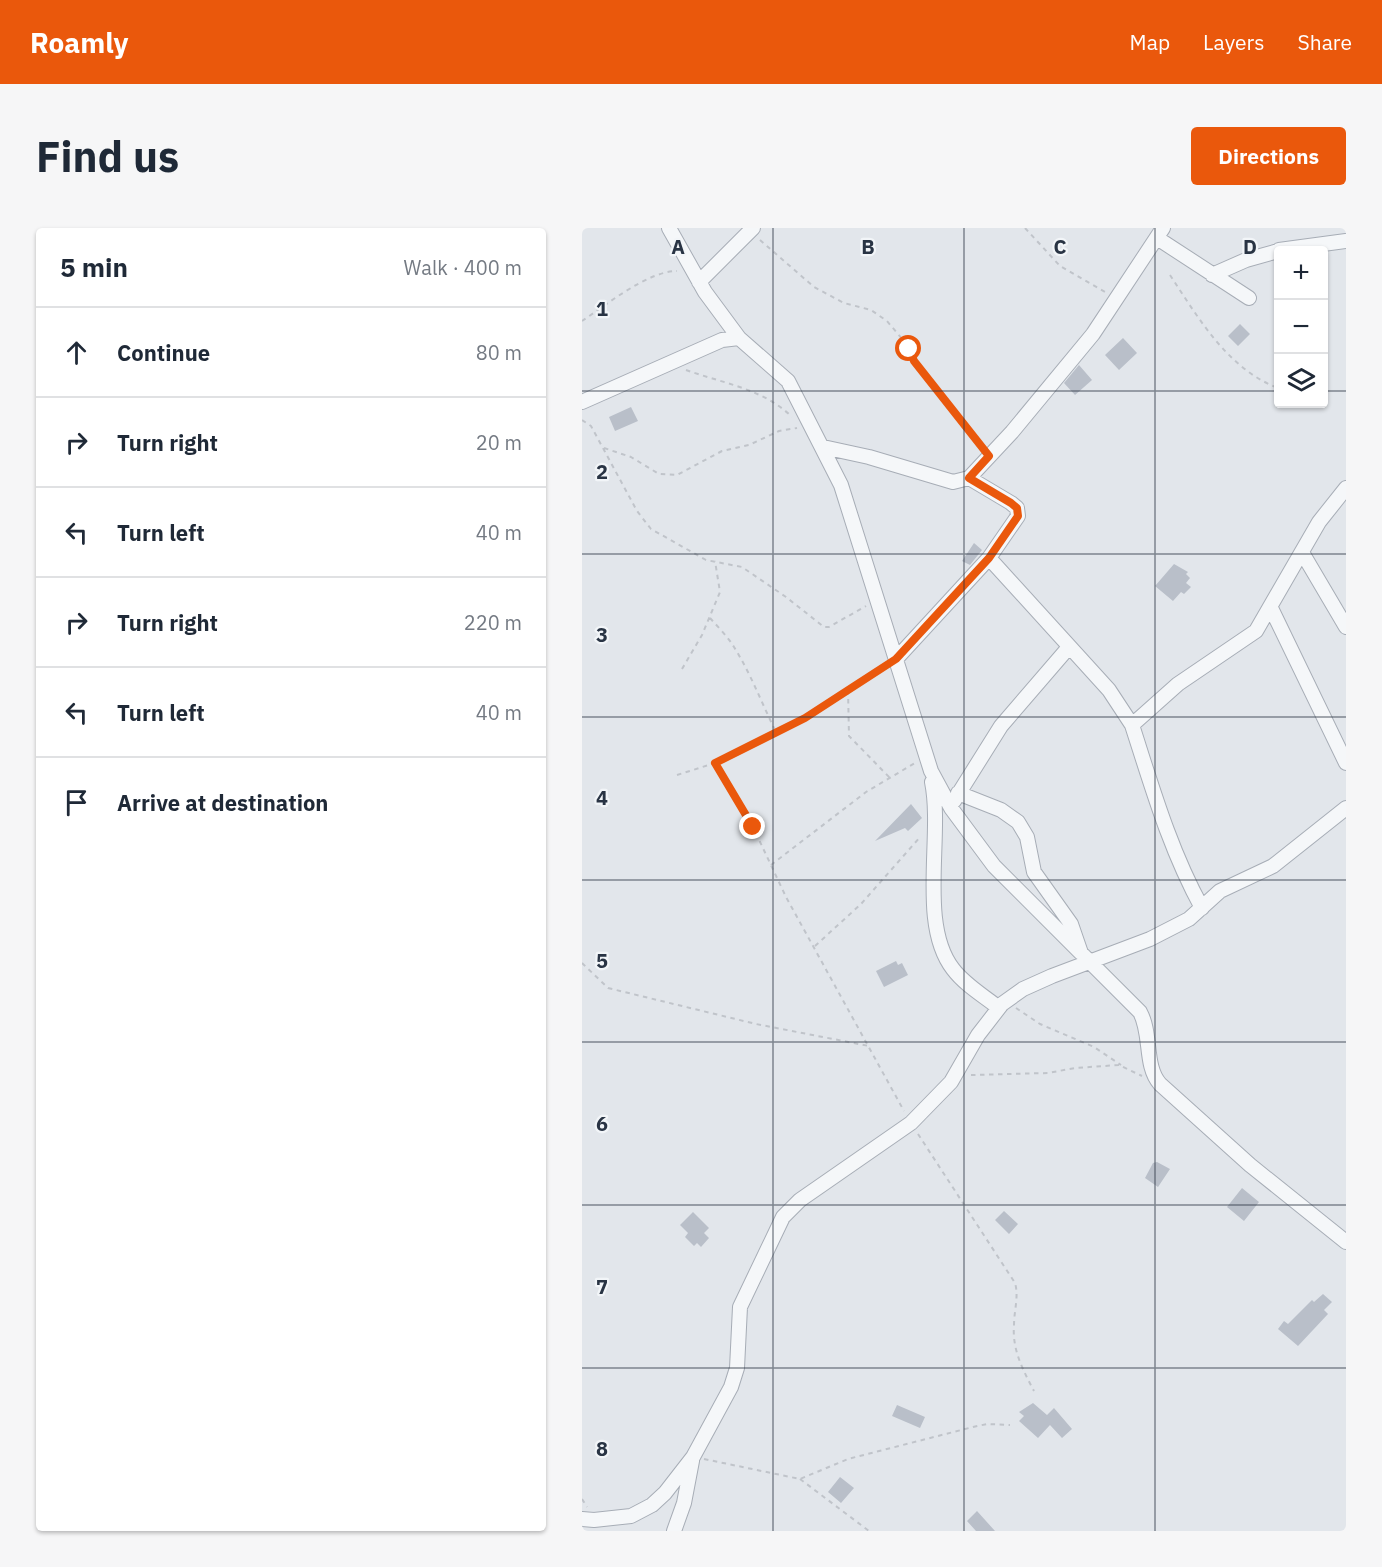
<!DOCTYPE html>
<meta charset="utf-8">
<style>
body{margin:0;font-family:"IBM Plex Sans",sans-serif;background:#f6f6f7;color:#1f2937}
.controls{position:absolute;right:18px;top:18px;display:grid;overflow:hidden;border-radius:6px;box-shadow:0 2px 4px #0004}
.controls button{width:54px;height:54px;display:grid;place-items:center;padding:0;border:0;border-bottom:2px solid #e0e1e3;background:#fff;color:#1f2937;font:30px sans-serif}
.stop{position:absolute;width:18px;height:18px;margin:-14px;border:4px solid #ea580c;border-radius:50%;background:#fff}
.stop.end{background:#ea580c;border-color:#fff;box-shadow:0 2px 6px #0008}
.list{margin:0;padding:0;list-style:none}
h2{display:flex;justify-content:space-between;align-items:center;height:78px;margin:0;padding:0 24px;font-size:26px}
h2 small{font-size:20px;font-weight:400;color:#747a83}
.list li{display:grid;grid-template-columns:39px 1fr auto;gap:18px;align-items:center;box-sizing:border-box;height:90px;padding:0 24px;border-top:2px solid #e0e1e3}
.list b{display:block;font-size:22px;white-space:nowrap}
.list em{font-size:20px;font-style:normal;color:#747a83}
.icon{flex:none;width:33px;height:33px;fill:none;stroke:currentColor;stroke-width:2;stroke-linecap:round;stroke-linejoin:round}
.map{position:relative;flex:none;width:764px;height:1303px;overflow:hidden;border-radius:6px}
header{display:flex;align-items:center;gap:36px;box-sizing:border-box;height:84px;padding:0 30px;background:#ea580c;color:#fff}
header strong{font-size:28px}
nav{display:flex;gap:33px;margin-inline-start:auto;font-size:21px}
.intro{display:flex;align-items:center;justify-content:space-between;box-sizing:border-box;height:144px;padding:0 36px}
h1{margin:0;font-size:42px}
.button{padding:15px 27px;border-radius:6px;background:#ea580c;color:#fff;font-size:21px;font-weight:700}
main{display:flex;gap:36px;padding:0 36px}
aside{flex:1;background:#fff;border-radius:6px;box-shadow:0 2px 4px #0004}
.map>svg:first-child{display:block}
.building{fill:#b9bfc9}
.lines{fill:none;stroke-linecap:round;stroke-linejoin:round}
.street-casing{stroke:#a7adb6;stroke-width:16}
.path{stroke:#c0c4ca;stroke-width:2;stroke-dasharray:4.5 4.5;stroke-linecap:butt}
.street{stroke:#f5f7f9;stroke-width:14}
.route{stroke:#ea580c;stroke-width:8}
.grid{fill:none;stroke:#293444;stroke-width:1.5;stroke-opacity:0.55}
.grid-label{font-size:20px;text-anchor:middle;font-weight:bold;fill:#293444;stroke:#f2f5f8;stroke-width:4.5;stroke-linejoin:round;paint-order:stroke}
</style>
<header>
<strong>Roamly</strong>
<nav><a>Map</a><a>Layers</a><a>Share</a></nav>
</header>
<div class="intro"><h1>Find us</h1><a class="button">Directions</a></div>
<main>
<aside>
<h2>5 min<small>Walk · 400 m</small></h2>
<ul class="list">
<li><svg class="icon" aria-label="ahead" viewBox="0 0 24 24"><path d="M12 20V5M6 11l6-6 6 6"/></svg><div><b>Continue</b></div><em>80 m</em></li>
<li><svg class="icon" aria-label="right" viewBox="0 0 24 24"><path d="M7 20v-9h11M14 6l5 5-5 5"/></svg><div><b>Turn right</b></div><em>20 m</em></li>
<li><svg class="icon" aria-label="left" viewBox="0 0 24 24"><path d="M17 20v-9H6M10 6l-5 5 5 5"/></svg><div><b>Turn left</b></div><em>40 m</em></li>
<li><svg class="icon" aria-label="right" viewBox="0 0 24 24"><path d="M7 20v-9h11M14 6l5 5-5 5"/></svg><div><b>Turn right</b></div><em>220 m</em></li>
<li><svg class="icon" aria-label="left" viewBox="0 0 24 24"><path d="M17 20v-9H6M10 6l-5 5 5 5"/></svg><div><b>Turn left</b></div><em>40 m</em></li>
<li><svg class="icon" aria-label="arrive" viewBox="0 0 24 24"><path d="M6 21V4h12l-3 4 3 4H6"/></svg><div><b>Arrive at destination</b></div></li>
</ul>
</aside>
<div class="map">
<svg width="764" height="1303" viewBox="0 0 764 1303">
<rect width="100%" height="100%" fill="#e2e6eb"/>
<!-- building -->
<path class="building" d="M658,96L668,106L656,118L646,108Z
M541,110L555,125L537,142L523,127Z
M497,137L510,152L493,167L482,155Z
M49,179L56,193L33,203L27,189Z
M392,315L400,322L388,337L380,333Z
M592,336L606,344L604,346L608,350L604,355L609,359L602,366L599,364L591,373L573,358Z
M329,576L340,590L326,603L323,600L293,613Z
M314,733L316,737L320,735L326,747L302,759L294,743Z
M575,934L588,941L576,959L563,950L571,935Z
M660,960L677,974L662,993L645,979Z
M422,983L436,996L427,1006L413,992Z
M111,984L127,1000L122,1005L127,1010L119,1019L115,1015L112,1018L103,1009L106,1005L98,997Z
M741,1066L750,1074L742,1082L746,1086L716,1118L696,1101L702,1093L706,1096L730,1072L732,1074Z
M451,1175L465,1187L472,1180L490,1201L480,1210L468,1197L456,1210L437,1193L442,1188L437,1184Z
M315,1177L343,1189L338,1200L310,1188Z
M258,1249L272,1260L259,1275L246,1264Z
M395,1283L413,1303H394L385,1293Z"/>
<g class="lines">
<!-- street casing -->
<g class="street-casing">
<path id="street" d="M87,0L123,64L157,110
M575,10L667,70
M697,22L764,13
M630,47L664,32L696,23
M117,54L171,0
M0,174L140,112L157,110L206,153L259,257L349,543L369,580L412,638L558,784C570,806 562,838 578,856L668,937L764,1014
M241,219L287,229L371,254L387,250L430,204L511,106L581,0
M721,326L764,399
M407,330L527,462L550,497
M689,380L764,535
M314,431L407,330L436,288L435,280L429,275L387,250
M350,554C361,608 336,696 371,741C383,757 402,768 417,780
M376,565L419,582L436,594L445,609L452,644L489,696L499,725
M372,573L419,498L487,419
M620,680C588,622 570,559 550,497L596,456L674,403L737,294L764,260
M0,1291L12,1292L49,1288L70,1277L83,1265L111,1229L149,1159L155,1140L158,1079L201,989L218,972L329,895L369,854L396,807L420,776L441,761L470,748L568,711L607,691L638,663L691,638L764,580
M92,1303L102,1275L110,1233"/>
</g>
<!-- path -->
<path class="path" d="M443,0L478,38L523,64
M178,12L232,59L262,75L289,82L305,93L321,112L332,133L400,219
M588,47C617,91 646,141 696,160
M0,93C24,77 66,43 95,43
M104,142C140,155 182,161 210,189
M0,192L9,198L55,283L69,301L124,332L160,339L204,369L242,399H247L284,378
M22,220L49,229L77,246L95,247L140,223L167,217L197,203L215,200
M128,390C136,399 146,409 152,419C169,446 180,476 194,504
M100,441L120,407L138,364L133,333
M266,462L267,508L308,550
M133,535L171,599L204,669L322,883
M95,547L133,535L205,500L302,440
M189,637L284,564L333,535
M233,718L279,676L339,608
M0,735L26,760L174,796L287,818
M434,780L458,796L512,819L539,837
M389,847L466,845L493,840L537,837L560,848
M336,906L433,1055C437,1068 432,1083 432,1097C430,1122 441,1142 452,1163
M122,1231L218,1251L266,1231L391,1199L405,1196L428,1197
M218,1251L287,1303
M0,1271L5,1279"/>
<!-- street -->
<use href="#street" class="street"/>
</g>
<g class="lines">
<!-- route -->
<path class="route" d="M171,599L133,535L223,490L314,431L407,330L436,288L435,280L429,275L387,250L407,228L332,133L327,121"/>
</g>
<!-- grid -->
<path class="grid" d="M191,0V1303M382,0V1303M573,0V1303M0,163H696M742,163H764M0,326H764M0,489H764M0,652H764M0,814H764M0,977H764M0,1140H764"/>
<g class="grid-label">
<text x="96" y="26">A</text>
<text x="286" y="26">B</text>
<text x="478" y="26">C</text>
<text x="668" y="26">D</text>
<text x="20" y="88">1</text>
<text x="20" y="251">2</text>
<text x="20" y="414">3</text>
<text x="20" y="577">4</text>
<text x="20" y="740">5</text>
<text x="20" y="903">6</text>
<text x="20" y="1066">7</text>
<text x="20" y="1228">8</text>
</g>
</svg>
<div class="controls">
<button>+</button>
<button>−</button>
<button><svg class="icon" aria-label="layers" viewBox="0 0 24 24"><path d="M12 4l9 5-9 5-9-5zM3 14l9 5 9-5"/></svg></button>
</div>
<div class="stop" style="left:327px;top:121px"></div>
<div class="stop end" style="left:171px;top:599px"></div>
</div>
</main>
